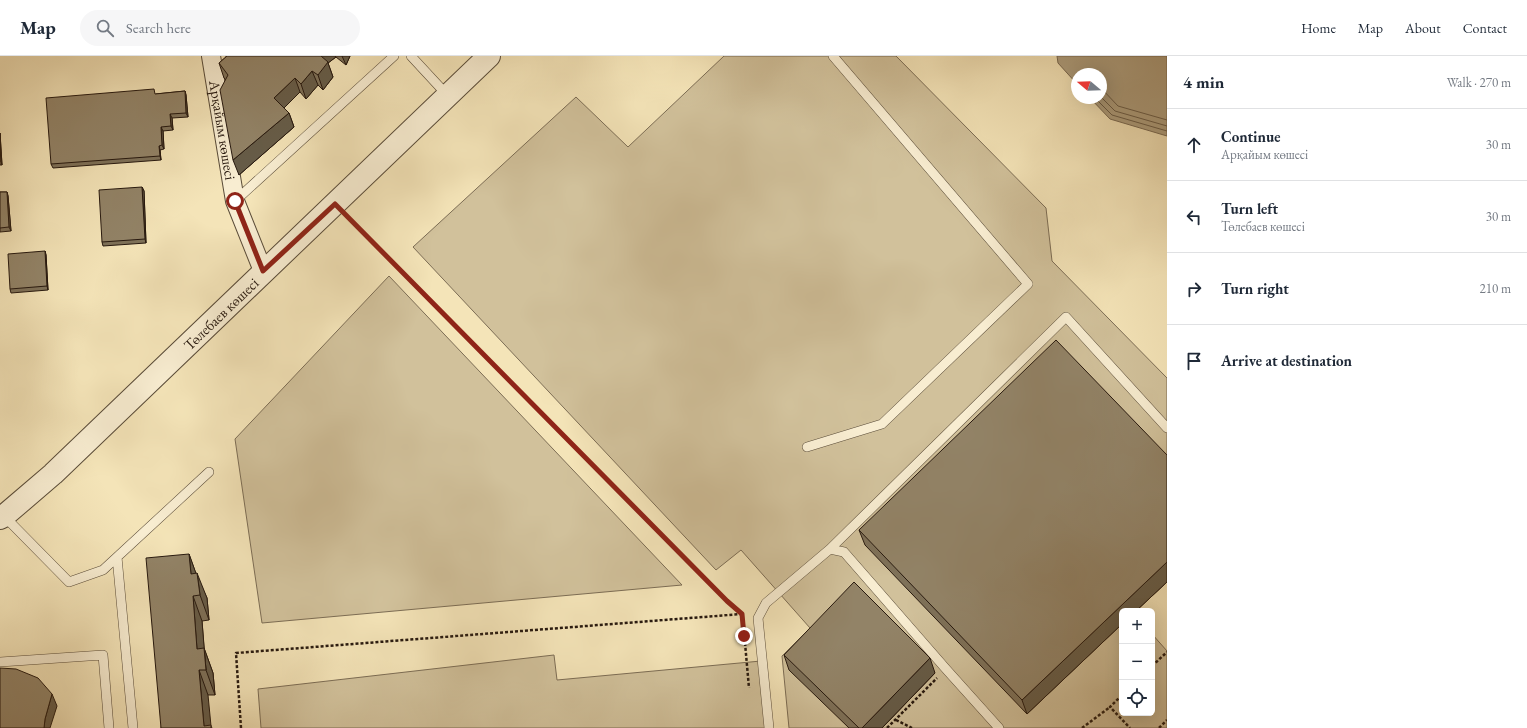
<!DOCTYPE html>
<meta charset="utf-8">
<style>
body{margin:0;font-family:"EB Garamond",serif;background:#f6f6f7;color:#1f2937}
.controls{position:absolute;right:12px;bottom:12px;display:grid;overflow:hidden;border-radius:6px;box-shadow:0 4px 16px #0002}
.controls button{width:36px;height:36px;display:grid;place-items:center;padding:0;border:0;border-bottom:1px solid #e0e1e3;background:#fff;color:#1f2937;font:20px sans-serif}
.compass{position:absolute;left:1071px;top:12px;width:36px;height:36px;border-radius:50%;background:#fff;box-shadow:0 4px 16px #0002;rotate:289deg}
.stop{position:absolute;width:12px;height:12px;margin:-9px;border:3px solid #8f2418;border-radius:50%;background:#fff}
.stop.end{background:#8f2418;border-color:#fff;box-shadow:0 1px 4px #0008}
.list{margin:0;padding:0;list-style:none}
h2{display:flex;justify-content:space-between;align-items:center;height:52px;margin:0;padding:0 16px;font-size:17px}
h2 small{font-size:13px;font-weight:400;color:#747a83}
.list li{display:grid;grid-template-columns:26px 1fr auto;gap:12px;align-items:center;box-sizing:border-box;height:72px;padding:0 16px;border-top:1px solid #e0e1e3}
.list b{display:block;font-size:15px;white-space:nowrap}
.list p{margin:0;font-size:13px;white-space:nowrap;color:#747a83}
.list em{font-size:13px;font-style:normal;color:#747a83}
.icon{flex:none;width:22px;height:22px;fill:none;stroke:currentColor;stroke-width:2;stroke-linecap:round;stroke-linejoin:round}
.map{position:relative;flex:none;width:1167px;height:672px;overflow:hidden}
header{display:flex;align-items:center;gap:24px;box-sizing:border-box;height:56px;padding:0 20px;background:#fff;border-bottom:1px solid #e0e1e3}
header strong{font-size:19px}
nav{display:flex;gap:22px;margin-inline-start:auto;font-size:14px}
.search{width:280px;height:36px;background:#f6f6f7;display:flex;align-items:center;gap:10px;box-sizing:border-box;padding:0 14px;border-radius:22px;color:#747a83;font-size:15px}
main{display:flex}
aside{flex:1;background:#fff}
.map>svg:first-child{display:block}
.green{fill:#d1c19b;stroke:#7c6d55}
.water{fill:#ae9f7f;stroke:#786952}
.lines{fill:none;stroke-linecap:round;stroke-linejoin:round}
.shore{stroke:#6a5c47;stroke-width:1}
.service-casing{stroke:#5a4c39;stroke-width:10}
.minor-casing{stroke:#5a4c39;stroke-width:20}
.tertiary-casing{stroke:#5a4c39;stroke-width:24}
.path{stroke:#27190f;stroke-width:2.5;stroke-dasharray:3 2;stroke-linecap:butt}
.service{stroke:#f8edd1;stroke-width:9}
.minor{stroke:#f8edd1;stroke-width:18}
.tertiary{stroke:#f8edd1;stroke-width:22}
.wall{fill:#7e7159;stroke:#27190f}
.shaded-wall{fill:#665c48;stroke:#27190f}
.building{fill:#928367;stroke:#27190f}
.route{stroke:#8f2418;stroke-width:5}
.labels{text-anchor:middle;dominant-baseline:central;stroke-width:3;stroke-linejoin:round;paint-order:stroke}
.street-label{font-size:15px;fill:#27190f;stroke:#f8edd1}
</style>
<header>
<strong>Map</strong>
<div class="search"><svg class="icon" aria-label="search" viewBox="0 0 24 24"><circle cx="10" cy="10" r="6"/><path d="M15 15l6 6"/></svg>Search here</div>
<nav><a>Home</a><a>Map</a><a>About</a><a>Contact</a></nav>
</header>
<main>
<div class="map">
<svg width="1167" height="672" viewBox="0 0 1167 672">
<rect width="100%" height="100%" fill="#f4e4b8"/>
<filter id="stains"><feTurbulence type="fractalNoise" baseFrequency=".005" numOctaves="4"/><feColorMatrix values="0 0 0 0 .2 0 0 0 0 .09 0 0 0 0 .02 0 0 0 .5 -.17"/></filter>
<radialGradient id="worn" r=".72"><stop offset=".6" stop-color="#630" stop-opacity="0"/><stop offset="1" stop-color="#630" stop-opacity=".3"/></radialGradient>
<!-- green -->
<path class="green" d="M724,0H896L1046,152L1052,205L1167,322V513L1122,555V657H1152V578L1167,595V672H789L782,600L810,572L741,494L716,514L413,191L576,41L628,91Z
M389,220L682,529L262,567L235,383Z
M554,599L557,624L761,605L767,672H261L258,633Z"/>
<!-- water -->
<path class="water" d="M1057,0H1167V80L1110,63L1090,42H1101V18H1077V28L1058,7Z"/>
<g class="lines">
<!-- shore -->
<path class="shore" d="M1101,32L1118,50L1167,64
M1101,41L1115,55L1167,70
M1095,42L1112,59L1167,75"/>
<!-- service casing -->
<g class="service-casing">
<path id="service" d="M411,0L448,40
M235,145L394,0
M807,391L882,368L1028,228L833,0
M4,460L69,526L103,514L209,416
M830,493L1066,261L1167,372
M117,501L133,672
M0,606L103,599L109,672
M769,672L758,562L766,547L830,493L844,496L946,613L999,672"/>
</g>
<!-- minor casing -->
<g class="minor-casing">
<g id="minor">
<path id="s1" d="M211,0L235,145L263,215"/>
</g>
</g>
<!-- tertiary casing -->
<g class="tertiary-casing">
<g id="tertiary">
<path id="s2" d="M0,462L4,460L53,418L489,0"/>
</g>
</g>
<!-- path -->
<path class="path" d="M348,161L727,545L742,558L743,568
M745,587L749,632
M1152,610L1167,596
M1122,639L1110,651L1130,672
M896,664L912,672
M241,672L236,597L742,558
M887,672L937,622
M1082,672L1110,651
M1159,672L1167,664"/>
<!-- service -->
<use href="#service" class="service"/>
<!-- minor -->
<use href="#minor" class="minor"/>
<!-- tertiary -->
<use href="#tertiary" class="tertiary"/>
</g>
<!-- wall -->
<path class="wall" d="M226,0H350L346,9L336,1L328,7L333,21L323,34L318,29L306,43L300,36L284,52L289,57L294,71L239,119L226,24L224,22L219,7L226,1Z
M185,35L186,39L188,61L172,62L173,74L163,75L164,93L160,94L161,104L53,112L51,108L156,38Z
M0,77L2,109H0Z
M142,131L144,135L146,187L103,190L102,186Z
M0,136H7L8,140L11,175L0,176Z
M45,195L46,199L48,234L11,237L10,233Z
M1167,399V526L1136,555H1122V568L1027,658L865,489L859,474Z
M189,498L196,518L207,542L209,564L202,565L204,592L213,617L215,639H208L161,672Z
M784,599L935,617L882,672H849L789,614Z"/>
<!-- shaded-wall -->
<path class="shaded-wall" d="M319,0H335L336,1L328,7L333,21L323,34L318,19Z
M342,0H350L346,9Z
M312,15L318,29L306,43L301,28Z
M295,22L300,36L280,56L274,42Z
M185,35L186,39L188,61L186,57Z
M289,57L294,71L239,119L233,104Z
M170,58L172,62L173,74L171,70Z
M161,71L163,75L164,93L162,89Z
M0,77L2,109L1,105Z
M159,90L160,94L161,104L160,100Z
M142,131L144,135L146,187L145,183Z
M7,136L8,140L11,175L9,171Z
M45,195L46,199L48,234L47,230Z
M189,498L198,523L191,518Z
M1167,506V526L1136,555H1122V568L1027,658L1022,644Z
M197,517L207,542L209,564L200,539Z
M193,540L202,565L206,614L197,593Z
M204,592L213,617L215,639L206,614Z
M930,602L935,617L882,672H862Z
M199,614L208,639L211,670L212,672H205L204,670Z
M52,638L57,650L50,672H44L45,663Z"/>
<!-- building -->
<path class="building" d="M227,0H321L328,6L318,19L312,15L301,28L295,22L274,42L289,57L233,104L220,34L228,19L219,7Z
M154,33L155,38L185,35L186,57L170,58L171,70L161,71L162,89L159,90L160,100L51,108L46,42Z
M0,93L1,105H0Z
M142,131L145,183L102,186L99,134Z
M0,136H7L9,171L0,172Z
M45,195L47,230L10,233L8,198Z
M1056,284L1167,399V506L1022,644L859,474Z
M189,498L191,518L197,517L200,539L193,540L197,593L204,592L206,614H199L204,670L211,669V672H161L146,502Z
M854,526L930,602L862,672H859L784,599Z
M0,612L16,613L38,622L52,638L45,663L44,672H0Z"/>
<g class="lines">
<!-- route -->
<path class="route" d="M235,145L263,215L335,148L727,545L742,558L744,580"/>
</g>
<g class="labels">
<!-- street labels -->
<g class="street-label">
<text stroke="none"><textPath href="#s1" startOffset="75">Арқайым көшесі</textPath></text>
<text stroke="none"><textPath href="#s2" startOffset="301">Төлебаев көшесі</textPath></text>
</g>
</g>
<rect width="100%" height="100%" filter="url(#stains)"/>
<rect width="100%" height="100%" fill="url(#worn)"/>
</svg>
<div class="controls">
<button>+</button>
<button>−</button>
<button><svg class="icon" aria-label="locate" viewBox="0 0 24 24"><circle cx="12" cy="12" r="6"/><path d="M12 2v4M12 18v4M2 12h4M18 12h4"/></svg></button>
</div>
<svg class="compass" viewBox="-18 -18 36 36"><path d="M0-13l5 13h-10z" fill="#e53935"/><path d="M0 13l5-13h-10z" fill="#747a83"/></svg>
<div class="stop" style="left:235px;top:145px"></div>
<div class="stop end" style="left:744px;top:580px"></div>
</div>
<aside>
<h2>4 min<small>Walk · 270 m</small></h2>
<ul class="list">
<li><svg class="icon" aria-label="ahead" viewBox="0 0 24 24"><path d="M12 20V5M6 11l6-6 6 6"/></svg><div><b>Continue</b><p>Арқайым көшесі</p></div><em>30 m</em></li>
<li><svg class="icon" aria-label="left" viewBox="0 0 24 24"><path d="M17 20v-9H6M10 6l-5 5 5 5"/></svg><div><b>Turn left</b><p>Төлебаев көшесі</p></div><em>30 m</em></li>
<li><svg class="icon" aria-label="right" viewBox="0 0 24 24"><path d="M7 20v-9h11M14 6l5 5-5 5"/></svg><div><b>Turn right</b></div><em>210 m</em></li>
<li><svg class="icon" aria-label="arrive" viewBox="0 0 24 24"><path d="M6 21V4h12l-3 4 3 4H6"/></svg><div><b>Arrive at destination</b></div></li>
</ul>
</aside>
</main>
